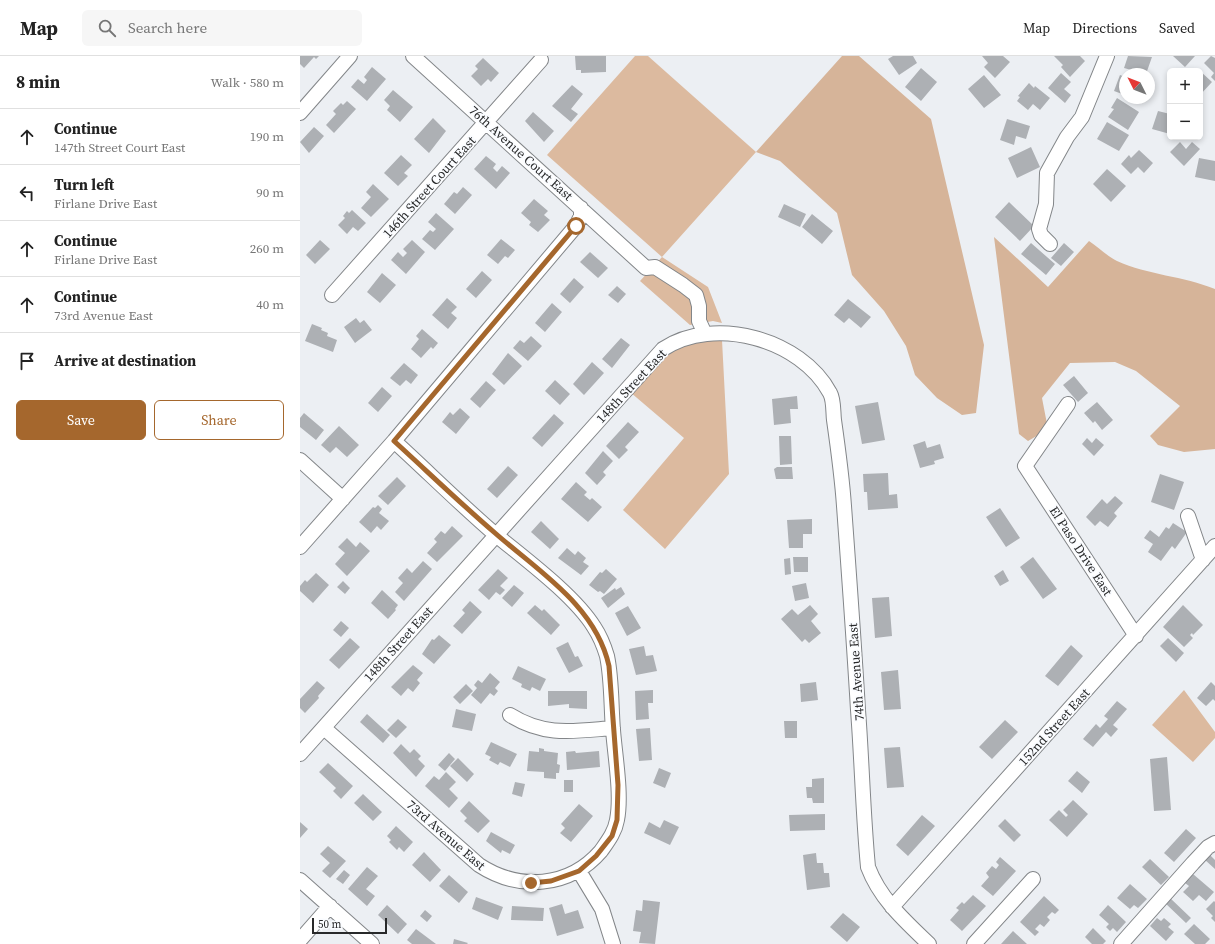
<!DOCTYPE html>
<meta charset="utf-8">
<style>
body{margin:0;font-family:"Source Serif 4",serif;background:#f6f6f6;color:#222}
.controls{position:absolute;right:12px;top:12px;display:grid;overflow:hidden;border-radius:6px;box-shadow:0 2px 6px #0003}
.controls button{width:36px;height:36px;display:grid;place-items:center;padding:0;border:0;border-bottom:1px solid #e0e0e0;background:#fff;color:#222;font:20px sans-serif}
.compass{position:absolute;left:819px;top:12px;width:36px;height:36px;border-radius:50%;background:#fff;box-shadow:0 2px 6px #0003;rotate:312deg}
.scale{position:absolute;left:12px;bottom:10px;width:75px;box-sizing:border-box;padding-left:4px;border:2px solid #28292a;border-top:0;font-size:11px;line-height:14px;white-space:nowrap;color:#28292a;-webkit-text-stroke:3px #fafcff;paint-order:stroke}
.stop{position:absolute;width:12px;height:12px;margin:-9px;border:3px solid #a5672d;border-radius:50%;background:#fff}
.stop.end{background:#a5672d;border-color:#fff;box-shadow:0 1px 4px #0008}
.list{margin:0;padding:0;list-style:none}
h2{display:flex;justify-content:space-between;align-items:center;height:52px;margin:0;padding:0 16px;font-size:17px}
h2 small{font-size:13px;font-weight:400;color:#767676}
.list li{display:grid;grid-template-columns:26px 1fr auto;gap:12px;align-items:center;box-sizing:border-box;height:56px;padding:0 16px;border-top:1px solid #e0e0e0}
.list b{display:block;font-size:15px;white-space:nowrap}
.list p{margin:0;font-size:13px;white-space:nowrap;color:#767676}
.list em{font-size:13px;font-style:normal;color:#767676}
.actions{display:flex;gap:8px;padding:12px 16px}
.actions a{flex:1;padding:9px 0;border:1px solid #a5672d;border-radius:6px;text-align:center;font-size:14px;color:#a5672d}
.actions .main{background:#a5672d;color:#fff}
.icon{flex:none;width:22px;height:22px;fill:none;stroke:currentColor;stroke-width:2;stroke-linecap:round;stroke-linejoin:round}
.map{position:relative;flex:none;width:915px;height:888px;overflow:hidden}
header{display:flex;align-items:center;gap:24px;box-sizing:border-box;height:56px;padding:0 20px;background:#fff;border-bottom:1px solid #e0e0e0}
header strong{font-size:19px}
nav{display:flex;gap:22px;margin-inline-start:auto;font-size:14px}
.search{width:280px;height:36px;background:#f6f6f6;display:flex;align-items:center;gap:10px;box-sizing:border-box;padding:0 14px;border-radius:6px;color:#767676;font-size:15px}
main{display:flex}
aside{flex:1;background:#fff}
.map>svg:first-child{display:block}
.green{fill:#dcba9f}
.forest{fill:#d6b499}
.building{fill:#adb0b4}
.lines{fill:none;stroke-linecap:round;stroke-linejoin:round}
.minor-casing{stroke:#838689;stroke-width:16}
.minor{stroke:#fff;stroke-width:14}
.route{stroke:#a5672d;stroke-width:5}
.labels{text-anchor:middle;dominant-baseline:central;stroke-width:3.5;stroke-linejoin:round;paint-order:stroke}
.street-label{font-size:13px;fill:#28292a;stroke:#fafcff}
</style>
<header>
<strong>Map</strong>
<div class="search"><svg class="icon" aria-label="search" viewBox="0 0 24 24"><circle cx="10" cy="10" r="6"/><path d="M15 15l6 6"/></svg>Search here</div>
<nav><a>Map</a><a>Directions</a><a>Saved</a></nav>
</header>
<main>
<aside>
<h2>8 min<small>Walk · 580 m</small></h2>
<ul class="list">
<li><svg class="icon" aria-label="ahead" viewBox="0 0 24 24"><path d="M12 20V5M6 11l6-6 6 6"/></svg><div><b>Continue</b><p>147th Street Court East</p></div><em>190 m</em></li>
<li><svg class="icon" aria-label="left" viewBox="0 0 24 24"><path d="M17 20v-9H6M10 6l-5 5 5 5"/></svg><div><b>Turn left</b><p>Firlane Drive East</p></div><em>90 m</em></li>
<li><svg class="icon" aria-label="ahead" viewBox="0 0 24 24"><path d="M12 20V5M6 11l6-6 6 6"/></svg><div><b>Continue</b><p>Firlane Drive East</p></div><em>260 m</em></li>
<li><svg class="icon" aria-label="ahead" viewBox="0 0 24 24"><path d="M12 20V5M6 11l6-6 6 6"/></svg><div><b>Continue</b><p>73rd Avenue East</p></div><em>40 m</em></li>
<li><svg class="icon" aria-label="arrive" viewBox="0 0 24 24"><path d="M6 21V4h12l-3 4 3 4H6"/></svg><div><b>Arrive at destination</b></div></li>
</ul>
<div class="actions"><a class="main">Save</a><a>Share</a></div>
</aside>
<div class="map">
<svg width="915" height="888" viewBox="0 0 915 888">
<rect width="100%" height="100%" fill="#eceff3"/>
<!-- green -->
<path class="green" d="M335,0H348L456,96L362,201L408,231L422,267L413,265L390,269L340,225L362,201L247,99Z
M391,284H422L429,418L365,493L323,454L384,382L330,336L365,298Z
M884,634L915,676V682L893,706L852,669Z"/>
<!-- forest -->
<path class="forest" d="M542,0H559L631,63L684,289L676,357L662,359L637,342L615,319L606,290L584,255L552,219L537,157L480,105L456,96Z
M694,181L748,231L789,185C798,191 807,200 817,205C848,219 883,220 915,233V393L884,396L858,389L850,380L880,350L836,315L815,306L770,307L742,342L747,368L740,378L728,385L719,378Z"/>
<!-- building -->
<path class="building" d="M0,0H19L16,3L14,1L4,12L0,8Z
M275,0H306V16L281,17V14H276Z
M593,0H613L617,7L599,19L588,3Z
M682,0H703L710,6L695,22L684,11L688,7Z
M754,0H780L785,5L770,21L761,11L763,9Z
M828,0L852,1L846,18L824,12Z
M873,0H895L885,11Z
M911,0L915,2V25L911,21L914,17L904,7Z
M183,2L199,17L191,26L188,23L181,30L171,20L178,13L175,10Z
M72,11L86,23L67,45L51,31L58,23L64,28L67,24L64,21Z
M621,12L637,26L621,45L605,31Z
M900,15L912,26L900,39Z
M761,17L771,26L764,33L771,39L765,47L748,32Z
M684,19L701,39L684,52L668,33Z
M820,19L825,21V39L814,35Z
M729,27L734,32L735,30L750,42L740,54L733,48L728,54L717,45L720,41L718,40Z
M272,29L283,38L271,53L278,58L271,66L252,50Z
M93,34L113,51L100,66L87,54L90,50L84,44Z
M817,42L839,56L828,74L808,61L814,53L811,52Z
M47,45L56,53L34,77L26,69L36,58L33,55L41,47L43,49Z
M858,55L870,58V78L852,73Z
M233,56L254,75L244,86L225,65Z
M133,62L146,75L129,97L114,83Z
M707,63L730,70L726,83L716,80L714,89L700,84Z
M807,66L829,79L819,95L797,83Z
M14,71L24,80L9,97L0,86Z
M880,86L886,93L892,86L900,93L884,110L870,96Z
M731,91L740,111L717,122L708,102Z
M839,94L853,107L844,117L838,111L831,118L821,108L829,99L831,102Z
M101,99L112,109L104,117L108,120L98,130L84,117Z
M186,100L196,108L193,112L197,116L202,110L210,117L196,133L174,113Z
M899,102L915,105V125L895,121Z
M807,113L826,130L811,146L793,128Z
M73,128L89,143L71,161L61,152L71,141L66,136Z
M163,131L172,139L155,158L144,148L154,136L157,138Z
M234,143L248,155L244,159L250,164L238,176L229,169L231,166L221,157Z
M709,146L734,170L720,185L695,161Z
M484,148L506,158L500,171L478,161Z
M52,154L66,167L58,175L53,171L47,178L38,169L45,162L43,160L47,155L49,157L46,160Z
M136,157L154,173L135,194L122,183L130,174L133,176L136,173L128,166Z
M512,158L533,175L522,188L502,171Z
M201,183L215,194L208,202L205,200L198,208L187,199Z
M20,184L30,193L15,208L6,199Z
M112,184L125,196L106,218L91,204L98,196L103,201L107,197L103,193Z
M731,187L755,208L746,219L721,198Z
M764,187L774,196L761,210L751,202Z
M290,196L308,212L298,222L280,206Z
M182,215L192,224L176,242L166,233Z
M82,217L96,229L80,247L67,236Z
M274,222L284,231L270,247L260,238Z
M317,230L326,238L318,247L308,239Z
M147,242L157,251L151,257L157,262L148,273L132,259Z
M548,243L571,261L561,272L549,262L544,267L534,259Z
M252,247L262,256L245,276L235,267Z
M56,262L60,267L64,264L72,274L55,287L44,271Z
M12,268L22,272L21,274L28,277L27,280L37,284L33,296L5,285Z
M122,273L138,287L133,293L131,291L121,302L111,293L119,283L116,280Z
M231,280L242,290L228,305L213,292L220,284L224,287Z
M321,282L330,289L312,312L302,303Z
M208,297L222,310L204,329L192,318Z
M292,306L304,317L284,339L273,328Z
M104,307L118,319L111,328L106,324L100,330L90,322Z
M774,320L788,337L778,346L763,329Z
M255,324L270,338L260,349L245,335Z
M186,325L196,334L180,352L170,343Z
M82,331L92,340L78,356L68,347Z
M497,340L498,353H490L491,367L474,369L472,343Z
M578,346L585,384L562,388L555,350Z
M797,346L813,364L802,374L795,365L793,367L784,357Z
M160,352L170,361L156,378L142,366L150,356L153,359Z
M4,357L24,374L16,384L0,371V362Z
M254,358L264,367L242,391L232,382Z
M328,366L339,376L325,391L328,394L319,403L306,390Z
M39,370L59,389L47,401L36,391L30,397L21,389Z
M479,380H491L492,408L480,409Z
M787,382L792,387L796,382L804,389L794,400L782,388Z
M625,385L627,392L640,388L644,402L634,405L635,408L620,412L613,389Z
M303,395L313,405L303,416L306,419L297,429L285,417Z
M208,410L218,419L197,442L187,433Z
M477,411H492L493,423H476L474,413Z
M588,417L589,439L597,438L598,452L568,454L567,436H564L563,418Z
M860,418L884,426L874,454L851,446Z
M97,421L106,430L88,449L78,440Z
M276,426L287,436L284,439L290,444L292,442L302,451L288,466L261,443Z
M815,440L823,447L814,457L817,460L808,471L800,465L795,470L786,461L802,443L807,448Z
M78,449L82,453L79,457L89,465L81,474L77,470L71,477L59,466L73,451L75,452Z
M700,452L720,482L706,491L686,461Z
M512,463V478H503V492H489L487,464Z
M241,465L259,483L250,493L231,476Z
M873,467L887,476L875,493L872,490L861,505L848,496L853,488L844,482L850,474L859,481L866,471L869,473Z
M152,470L163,480L137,506L127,497L137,486L134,483L141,475L145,478Z
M47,482L56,491L60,486L70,495L47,520L35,508L45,497L38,491Z
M267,492L275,499L278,495L286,502L283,506L289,510L281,519L258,502Z
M493,501H508V516H494Z
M733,501L757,533L743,543L720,511Z
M490,502L491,518L485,519L484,503Z
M123,505L132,513L104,545L95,536L103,527L98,522L107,512L112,517Z
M198,513L208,522L200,530L205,534L200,539L196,536L189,544L178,534Z
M306,513L317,523L304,538L300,535L298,536L289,529L300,516L302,517Z
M703,514L709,525L700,530L694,520Z
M16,517L29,529L13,547L0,535V530L5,524L7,526Z
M43,525L50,532L45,538L37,531Z
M506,527L509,542L495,545L492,530Z
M214,529L224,537L212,551L202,542Z
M321,531L325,538L308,552L301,542L315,532L316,534Z
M82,534L98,549L95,553L96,554L88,563L71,547Z
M589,541L592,580L575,582L572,542Z
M170,545L182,556L162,578L153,570L165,557L162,554Z
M235,549L242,555L244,553L260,569L251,579L227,557Z
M510,549L518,558L511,565L521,577L509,587L505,583L502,586L481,563L492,553L498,559Z
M883,549L903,569L893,579L892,577L890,579L893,582L884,591L863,571Z
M328,550L341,572L327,580L315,557Z
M41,565L49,572L41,581L33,574Z
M139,579L151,589L134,608L122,598L132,583L134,584Z
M50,582L60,591L39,613L29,604Z
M868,582L884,597L876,606L860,590Z
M268,586L275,601L278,600L283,610L269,617L256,592Z
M771,589L783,600L758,630L745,620Z
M344,590L346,600L353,599L357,615L336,619L329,593Z
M113,609L123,617L117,624L120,627L113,636L108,632L101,640L91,631Z
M218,610L246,623L240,635L232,631L230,635L221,631L222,628L212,623Z
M598,614L601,653L584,654L581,616Z
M190,617L200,626L195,632L198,635L194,640L190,637L181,648L171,639L177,632L174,629L178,624L182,627Z
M17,625L25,632L18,640L19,642L5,657L0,652V643Z
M516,626L518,644L501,646L500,628Z
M911,626L915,630V645L913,643L906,650L897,642Z
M166,628L173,635L160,648L153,641Z
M353,634V647H348L349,663L336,664L335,635Z
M248,635H287V653L269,652V648L248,650Z
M817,645L827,653L813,669L818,673L811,681L806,676L793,691L783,683L796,668L800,672L808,663L804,660Z
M156,653L176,658L172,675L152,671Z
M67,658L90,679L83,687L60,666Z
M98,663L107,671L96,682L87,674Z
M705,664L718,676L692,703L679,691Z
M484,665H497V682H485Z
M350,672L352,704L339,705L336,673Z
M191,686L217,698L210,711L200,706L198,709L189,704L191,701L185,698Z
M101,688L110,697L114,693L121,700L118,703L125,710L116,721L93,697Z
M600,691L604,731L587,732L584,692Z
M239,692L244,693V695L258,697L257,708L260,709L259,717H256V723L244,722V716L227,715L229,695L239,696Z
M275,695L276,697L299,695L300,711L267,714L266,696Z
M149,697L155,703L145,715L138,709Z
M867,701L871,754L854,755L850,703Z
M158,702L174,718L167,726L150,710Z
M28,707L53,730L41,743L33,735L36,732L19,716Z
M359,712L371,717L365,732L353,727Z
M777,715L790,726L782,737L768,725Z
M146,716L156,726L149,733L158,742L149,752L125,730L134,720L139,724Z
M524,722V747H513L512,742H507L506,731H512V723Z
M264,724H273V736H264Z
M215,726L225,728L222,741L212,738Z
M63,738L82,756L73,765L54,747Z
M773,744L788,758L767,781L749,764L759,754L766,761L768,759L763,754Z
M169,745L190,765L178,777L164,765L167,762L160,755Z
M279,748L293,760L271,786L260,777L265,772L261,768Z
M525,758V774L490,775L489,759Z
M622,759L635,770L608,800L596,789Z
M705,763L721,779L714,786L698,770Z
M364,764L379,771L370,789L344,777L349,766L360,772Z
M0,766L8,773L0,782Z
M96,770L113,786L104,796L99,791L97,794L89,786L91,784L87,780Z
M886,773L896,782L874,806L864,797Z
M191,776L215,789L210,798L202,794L201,797L186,785Z
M28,790L46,805L30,822L22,815L30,807L20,798Z
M124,796L141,814L130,826L112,809Z
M516,797L517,807H523L524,817H529L530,831L507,834L503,799Z
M909,798L915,804V813L904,803Z
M700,801L716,815L693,840L681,830L689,821L686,817L692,810L696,813L699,809L696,806Z
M850,803L869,821L861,829L842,811Z
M67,811L78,820L66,833L75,840L67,850L48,833Z
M44,814L50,819L43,828L36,823Z
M893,818L914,836L906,845L899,839L893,845L883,836L889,830L885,827Z
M149,819L168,836L159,847L139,830Z
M830,828L847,843L838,852L834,849L830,853L817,842Z
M673,839L686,850L662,875L650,864L659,854L656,852L662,846L664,848Z
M744,840L759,854L755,858L752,856L747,861L750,864L744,871L740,868L735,873L739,876L735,880L720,866Z
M176,841L203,851L198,864L172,853Z
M869,841L891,862L886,867L864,846Z
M343,844L360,846L355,888L339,887L341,876L333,875L336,854L342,855Z
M914,845L915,846V866L911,862L913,860L906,853Z
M262,848L265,858L278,854L284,872L257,880L249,852Z
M87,849L107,868L98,878L78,859Z
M808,849L826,866L817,876L813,872L810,875L806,871L809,868L799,859Z
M212,850L244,852L243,865L211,864Z
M125,854L132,860L127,866L120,860Z
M543,857L560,871L547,886L530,871Z
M857,862L861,865L864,862L871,868L868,871L874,876L866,885L850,870Z
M894,868L910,883L905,888H895L884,878Z
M793,872L806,885L803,888H792L785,881Z
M116,873L136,888H112L107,884Z
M713,875L727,888H701Z
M154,883L168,887L167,888H153Z"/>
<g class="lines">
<!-- minor casing -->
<g class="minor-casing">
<path id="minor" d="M113,0L346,212L355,211L383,229L396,239L399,250V265L405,278
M0,57L50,0
M750,188L741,179L739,173L746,148L747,117L767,81L782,61L807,0
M32,239L241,4
M768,348L725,410L836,580
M0,404L43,443
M888,460L903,504
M0,491L94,385L276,170L281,160V152
M210,659C245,681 274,675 313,672
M24,672L179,809C219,835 269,832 301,795C308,785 315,776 317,764C322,739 315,700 313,674C311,650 312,624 307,600C304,590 300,580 294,571C274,539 225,503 196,479C161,449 128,416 94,385
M0,698L363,293C414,259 501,283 530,337C534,344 533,356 534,364C538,392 542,421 544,450C549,518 554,586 558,654C562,706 563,759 568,811C580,843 605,865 629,888
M279,815L302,853L313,888
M0,824L72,888
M592,851L915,490
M0,884L30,850
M674,888L733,823
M821,888L893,807L908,791L915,787"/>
</g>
<!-- minor -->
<use href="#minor" class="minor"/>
</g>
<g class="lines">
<!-- route -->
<path class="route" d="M231,827L251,825L279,815L296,800L312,780L317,764L318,729L309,610C296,550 238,515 195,477C160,447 128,416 94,385L276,170"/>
</g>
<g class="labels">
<!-- street labels -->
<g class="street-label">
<text transform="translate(221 97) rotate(42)">76th Avenue Court East</text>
<text transform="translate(129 131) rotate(-48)">146th Street Court East</text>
<text transform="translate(331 330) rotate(-47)">148th Street East</text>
<text transform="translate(781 495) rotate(57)">El Paso Drive East</text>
<text transform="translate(98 588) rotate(-48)">148th Street East</text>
<text transform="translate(556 616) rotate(-94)">74th Avenue East</text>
<text transform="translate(754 671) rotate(-48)">152nd Street East</text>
<text transform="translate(146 779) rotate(41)">73rd Avenue East</text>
</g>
</g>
</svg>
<div class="controls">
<button>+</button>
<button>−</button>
</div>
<svg class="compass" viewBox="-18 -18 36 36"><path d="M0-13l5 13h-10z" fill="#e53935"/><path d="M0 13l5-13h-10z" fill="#767676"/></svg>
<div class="scale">50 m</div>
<div class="stop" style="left:276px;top:170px"></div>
<div class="stop end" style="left:231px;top:827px"></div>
</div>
</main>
